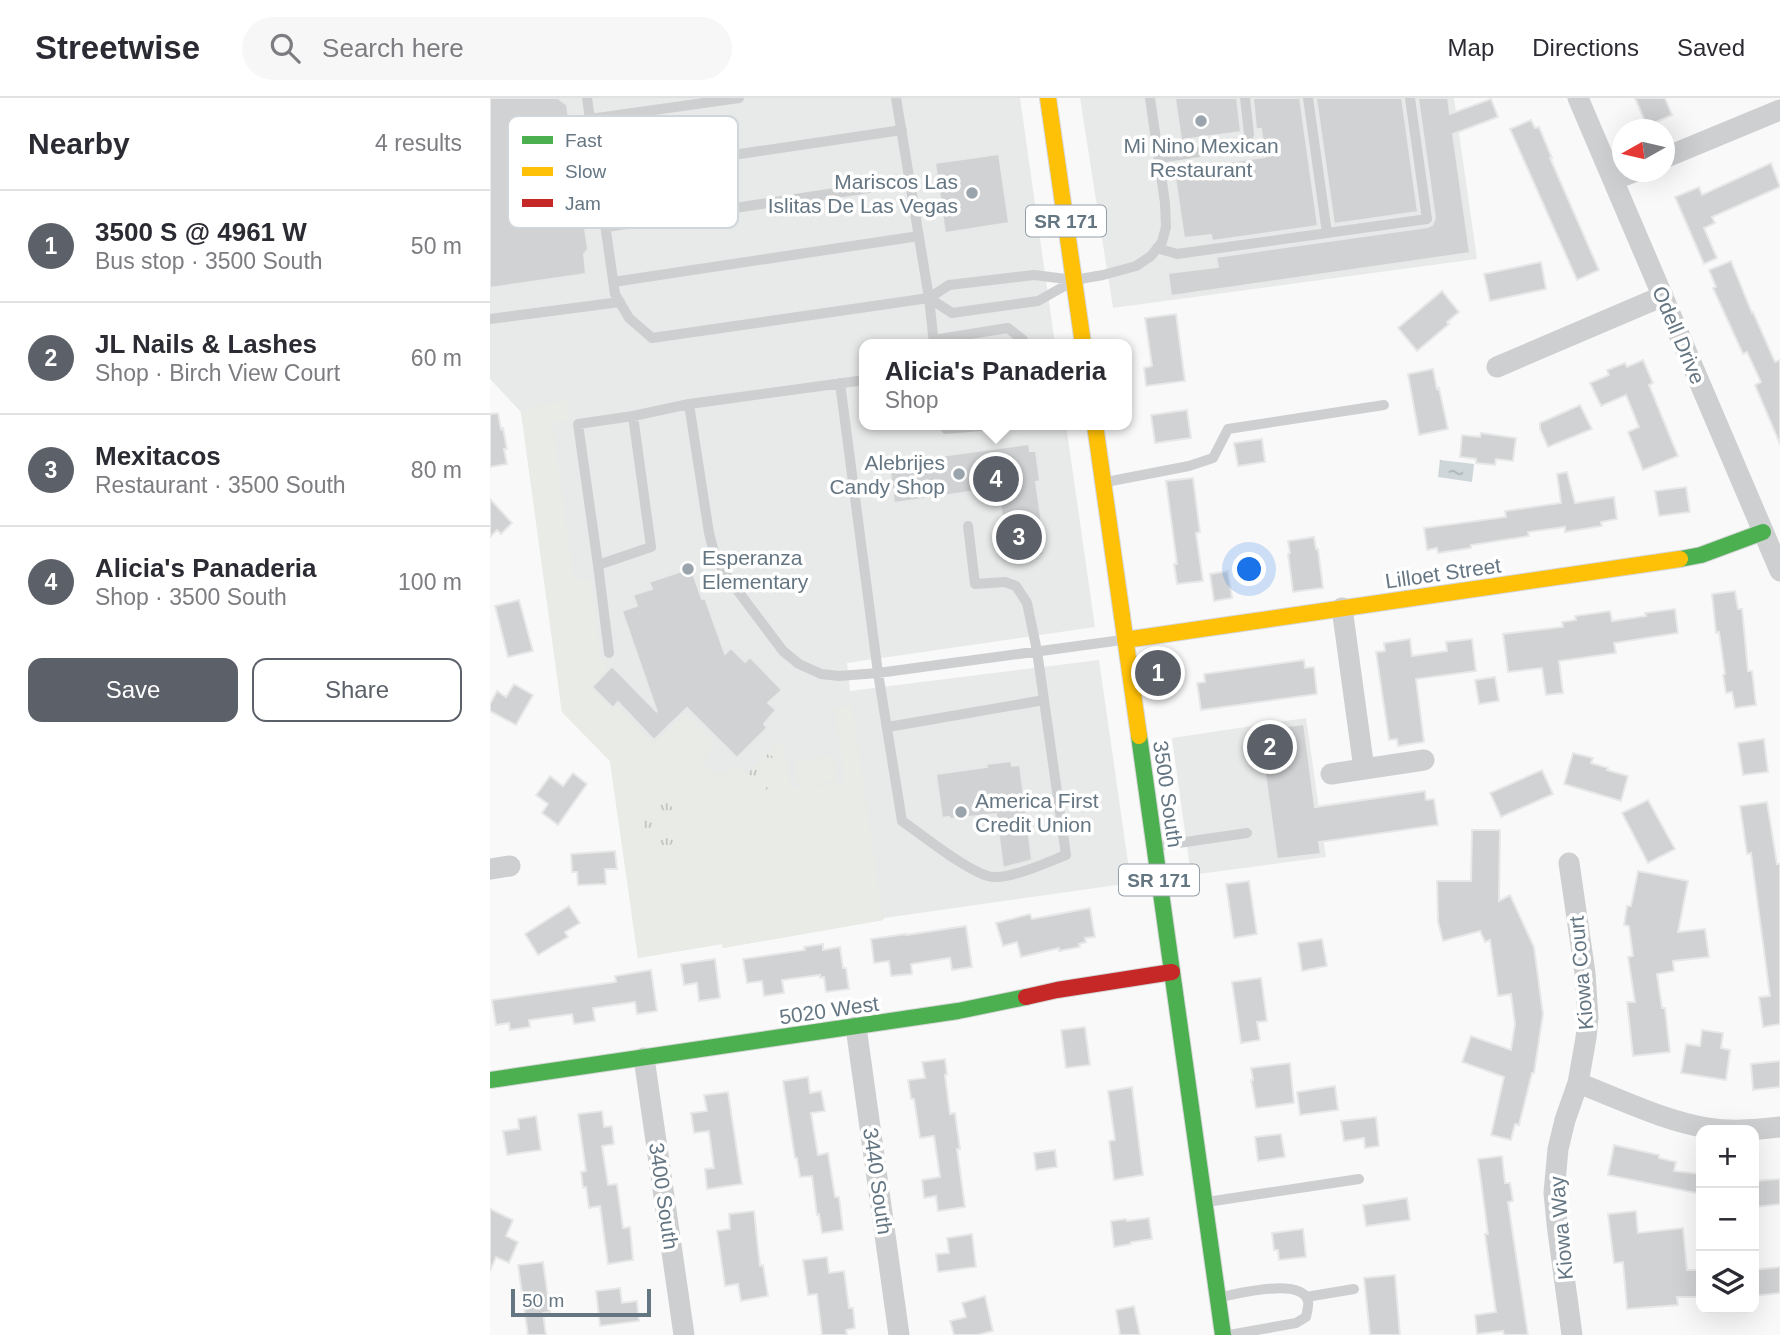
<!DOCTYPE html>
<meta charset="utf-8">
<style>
body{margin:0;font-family:Arial,sans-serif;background:#f7f7f7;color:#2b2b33}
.controls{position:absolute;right:21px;bottom:21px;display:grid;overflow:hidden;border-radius:14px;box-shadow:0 7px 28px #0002}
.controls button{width:63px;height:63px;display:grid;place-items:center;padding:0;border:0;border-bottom:2px solid #e1e1e2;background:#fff;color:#2b2b33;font:35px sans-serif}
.compass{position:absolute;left:1122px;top:21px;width:63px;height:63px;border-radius:50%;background:#fff;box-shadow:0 7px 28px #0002;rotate:262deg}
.scale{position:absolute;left:21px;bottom:18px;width:140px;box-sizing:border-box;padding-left:7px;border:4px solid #657683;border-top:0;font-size:19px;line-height:24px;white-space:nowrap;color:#657683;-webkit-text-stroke:5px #fff;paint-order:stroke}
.you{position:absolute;left:760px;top:472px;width:24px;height:24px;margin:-18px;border:5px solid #fff;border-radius:50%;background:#1a73e8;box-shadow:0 0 0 10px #1a73e833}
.badge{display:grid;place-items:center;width:46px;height:46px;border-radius:50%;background:#5c6169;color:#fff;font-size:23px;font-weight:700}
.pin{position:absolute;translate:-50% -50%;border:4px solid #fff;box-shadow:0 2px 7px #0006}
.popup{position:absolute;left:369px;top:241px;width:273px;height:91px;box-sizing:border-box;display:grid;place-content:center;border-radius:14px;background:#fff;filter:drop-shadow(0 2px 5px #0005);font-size:23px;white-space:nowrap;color:#7c7c81}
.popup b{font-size:26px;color:#2b2b33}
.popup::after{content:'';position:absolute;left:50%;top:100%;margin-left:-14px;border:14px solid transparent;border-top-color:#fff}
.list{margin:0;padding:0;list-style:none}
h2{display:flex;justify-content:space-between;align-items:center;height:91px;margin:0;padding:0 28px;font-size:30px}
h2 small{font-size:23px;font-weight:400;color:#7c7c81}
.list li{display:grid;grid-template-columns:46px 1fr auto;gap:21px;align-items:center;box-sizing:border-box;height:112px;padding:0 28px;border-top:2px solid #e1e1e2}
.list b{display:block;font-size:26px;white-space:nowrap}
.list p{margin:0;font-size:23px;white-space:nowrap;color:#7c7c81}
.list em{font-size:23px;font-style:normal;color:#7c7c81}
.actions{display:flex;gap:14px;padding:21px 28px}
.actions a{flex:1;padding:16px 0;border:2px solid #5c6169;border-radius:14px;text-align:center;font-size:24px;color:#5c6169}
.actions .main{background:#5c6169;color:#fff}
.icon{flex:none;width:38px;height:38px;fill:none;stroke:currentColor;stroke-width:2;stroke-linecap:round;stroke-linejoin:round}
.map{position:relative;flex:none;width:1290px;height:1237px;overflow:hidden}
header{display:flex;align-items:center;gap:42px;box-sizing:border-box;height:98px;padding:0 35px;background:#fff;border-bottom:2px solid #e1e1e2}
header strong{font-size:33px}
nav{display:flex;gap:38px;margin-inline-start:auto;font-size:24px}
.search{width:490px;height:63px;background:#f7f7f7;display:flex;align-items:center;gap:18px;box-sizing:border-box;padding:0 24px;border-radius:38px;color:#7c7c81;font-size:26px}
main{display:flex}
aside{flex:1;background:#fff}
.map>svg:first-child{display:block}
.built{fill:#e8e9e9}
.grass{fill:#e8ebe6}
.park{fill:url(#park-tufts)}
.water{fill:url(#water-ripples)}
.building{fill:#d0d2d3;stroke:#e8e8e8;stroke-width:2}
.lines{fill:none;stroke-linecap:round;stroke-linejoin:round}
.fast-casing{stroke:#d5d6d7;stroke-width:18}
.slow-casing{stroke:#d5d6d7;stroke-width:18}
.jam-casing{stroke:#d5d6d7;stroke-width:18}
.lane{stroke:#cecfd0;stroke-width:10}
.street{stroke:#cecfd0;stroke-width:21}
.fast{stroke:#4caf50;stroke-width:16}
.slow{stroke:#ffc107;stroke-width:16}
.jam{stroke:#c62828;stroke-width:16}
.poi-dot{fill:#99a4ac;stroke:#fff;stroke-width:2.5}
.labels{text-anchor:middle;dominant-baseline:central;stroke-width:7;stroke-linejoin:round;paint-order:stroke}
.shield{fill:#fff;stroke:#939fa8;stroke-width:2}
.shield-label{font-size:19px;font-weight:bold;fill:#657683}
.poi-label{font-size:21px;fill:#657683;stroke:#fff;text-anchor:end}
.street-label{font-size:21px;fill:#657683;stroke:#fff}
.key{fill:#fff;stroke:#d1d6da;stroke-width:2}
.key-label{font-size:19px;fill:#657683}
</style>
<header>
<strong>Streetwise</strong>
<div class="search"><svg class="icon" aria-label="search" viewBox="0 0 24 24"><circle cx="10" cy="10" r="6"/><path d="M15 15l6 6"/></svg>Search here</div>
<nav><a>Map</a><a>Directions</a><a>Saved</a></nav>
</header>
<main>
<aside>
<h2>Nearby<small>4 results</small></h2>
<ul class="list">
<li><span class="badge">1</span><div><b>3500 S @ 4961 W</b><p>Bus stop · 3500 South</p></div><em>50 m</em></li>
<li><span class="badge">2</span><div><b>JL Nails &amp; Lashes</b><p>Shop · Birch View Court</p></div><em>60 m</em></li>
<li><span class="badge">3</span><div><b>Mexitacos</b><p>Restaurant · 3500 South</p></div><em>80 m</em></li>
<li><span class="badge">4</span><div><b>Alicia's Panaderia</b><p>Shop · 3500 South</p></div><em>100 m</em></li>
</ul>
<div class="actions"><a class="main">Save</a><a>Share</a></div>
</aside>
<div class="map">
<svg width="1290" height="1237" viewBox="0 0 1290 1237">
<defs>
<pattern id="park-tufts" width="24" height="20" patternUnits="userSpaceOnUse" patternTransform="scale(1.75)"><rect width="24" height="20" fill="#e8ebe6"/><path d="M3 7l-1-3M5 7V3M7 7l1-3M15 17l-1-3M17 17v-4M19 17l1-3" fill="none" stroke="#c0c3c0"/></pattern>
<pattern id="water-ripples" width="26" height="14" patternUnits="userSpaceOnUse" patternTransform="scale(1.75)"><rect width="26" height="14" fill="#ced6d9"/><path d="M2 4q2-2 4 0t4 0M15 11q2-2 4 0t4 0" fill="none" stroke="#abb2b5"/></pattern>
</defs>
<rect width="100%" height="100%" fill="#f9f9f9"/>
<!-- built -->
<path class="built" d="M0,0H530L565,246H375V327H576L605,529L357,565L360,593L609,562L641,785L394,820L393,822L233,850L232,846L148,860L120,663L72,614L31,314L0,281Z
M590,0H964L987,161L623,210Z
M816,620L836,759L701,777L682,640Z"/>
<!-- grass -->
<path class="grass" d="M77,301L79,323L62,325L84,482L97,481L100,483L111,563H115V568L120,571L102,590L122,610L126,607L163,646L196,615L227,647C208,655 212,677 233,677L243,671L245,665L275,693L296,673L279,655L286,648L293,646L301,691L355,684L345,610L362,607L393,822L233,850L232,846L148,860L120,663L72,614L31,313Z
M343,658L346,683L309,689L305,664Z"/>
<!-- park -->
<path class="park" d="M279,655L296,673L275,693L258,675Z
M171,698L185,712L188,746L156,749L151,700Z"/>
<!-- water -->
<path class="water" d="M950,362L984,366L982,384L948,379Z"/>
<!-- building -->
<path class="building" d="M0,0H68L77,7L98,151L94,156L96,176L0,190Z
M685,0H747L751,34L691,42Z
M763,0H810L828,128L722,143L721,137L694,140L684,72L775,59L771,31H766Z
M826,0H912L928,114L844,126Z
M928,0H958L960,16L1001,1L1008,19L963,36L980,155L681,198L678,175L728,169L726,159L938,129L942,127L945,120Z
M1145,0H1175L1182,17L1157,28Z
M1041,22L1045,30L1049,29L1062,60H1060L1109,172L1087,182L1020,31Z
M509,56L519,125L455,135L445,65Z
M1281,65L1290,89L1222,119L1225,125L1214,130L1227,160L1214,166L1185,99L1209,89L1212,97Z
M1241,163L1262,215L1263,214L1285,264L1290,262V346L1265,287L1271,284L1257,254L1253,256L1223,190L1226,189L1219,172Z
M1051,164L1056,191L1000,203L994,176Z
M952,193L969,214L957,224L959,226L927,253L908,230Z
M686,216L695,283L656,288L654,270L662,268L655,220Z
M1153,262L1163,285L1159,287L1188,358L1153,372L1138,334L1149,329L1136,297L1111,308L1100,285L1119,277L1117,272L1135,265L1137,269Z
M943,271L947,291L949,290L958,331L929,337L918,276Z
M1090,307L1102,331L1058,349L1050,331V325Z
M697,312L701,340L665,345L661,317Z
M8,315L11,331L13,330L17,351H14L17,366L0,369V316Z
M991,335L1026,340L1023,363L1006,361L1005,367L986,365V361L970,359L972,337L990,339Z
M772,341L775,364L748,368L744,345Z
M539,346L540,353H546L550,383L546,384L553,433L551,434L553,457L513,463L510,440L515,439L510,405H501L486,393L404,405L399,365Z
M1077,374L1085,405L1124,399L1127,421L1111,424L1112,428L1075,434V429L1038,434L1039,438L981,447V450L948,455L947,450L937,452L934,430L1016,419L1015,413L1071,405L1067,376Z
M703,380L710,434L706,435L713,483L687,486L684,466H687L676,383Z
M1196,389L1200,414L1169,418L1165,393Z
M0,401L22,425L11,436L7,432L0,439Z
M824,439L826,451H828L833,490L803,494L798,456L800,455L798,443Z
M201,470L212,501L215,500L235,556L241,550L255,564L260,559L292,592L278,605L286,612L274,626L277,630L247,660L197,610L164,642L128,604L123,610L102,589L122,568L167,614L132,513L147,508L143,497L162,491L159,484Z
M738,473L742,500L724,503L720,476Z
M1245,493L1248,511H1252L1258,573H1262L1266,607L1245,610L1242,594L1236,595L1233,577L1235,576L1229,534L1226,535L1222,496Z
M29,502L43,553L18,559L5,508Z
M1185,511L1188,535L1124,545L1126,555L1069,563L1073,595L1056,597L1052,570L1018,574L1013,536L1073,529L1072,524L1086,522L1085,518L1120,513L1122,523L1156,518L1155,515Z
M920,541L922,558L957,553L956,544L982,541L986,573L926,581L934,644L908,648L907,641L899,642L886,554L895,553L894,545Z
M814,562L815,570L824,569L827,596L711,612L707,585L715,584L714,576Z
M1005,579L1009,603L989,606L985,582Z
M24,586L43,597L26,627L0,613V606L7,593L16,599Z
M814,626L825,709L935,693L936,702L944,701L948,727L829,744L831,756L787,761L769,632Z
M1274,641L1278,674L1253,677L1248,645Z
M1083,655L1103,660L1101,665L1118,670L1117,672L1138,678L1131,703L1074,686Z
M521,663L522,668L530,667L542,762L513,770L506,716L459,721V719L452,720L446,676L497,669L496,666Z
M1052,672L1063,696L1011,719L1000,695Z
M83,675L97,686L68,727L52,715L58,706L46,697L60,678L73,688Z
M1158,702L1185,751L1158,765L1132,715Z
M1277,704L1287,766H1290V926L1273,929L1269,899L1280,898L1261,755L1257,756L1250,708Z
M982,732H1010L1009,803L1020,797L1044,849L1053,916L1044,975H1042L1029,1027L1025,1026L1021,1042L1001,1037L1014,979L972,964L981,938L1021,952L1025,926L1021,896L1008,898L1000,842L995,844L990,833L953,843L948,824L947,783H981Z
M125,753L127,771H115L116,786L88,787L87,774H82L81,756Z
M1148,773L1198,783L1188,834L1215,831L1219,859L1183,863L1184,873L1167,876L1172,910H1175L1180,954L1143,958L1137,904H1145L1138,859L1143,858L1139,828L1134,827L1137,808H1141Z
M759,783L767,836L744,840L736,786Z
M79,808L90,825L75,834L78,839L48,857L35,836Z
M600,810L605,839L595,840L596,844L589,846L590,849L569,853V850L531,859L527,844L513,848L506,825L540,816L542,821Z
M476,828L482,869L462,872L460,860L421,866L422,876L401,878L399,863L384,865L381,841L416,836V837Z
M832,841L837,868L812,873L808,845Z
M333,846V852L350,849L353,870H356L359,891L336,894L334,879L330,880V877L292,882L294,895L274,898L272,883L257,885L253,861L315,852L314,849Z
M225,861L230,900L209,903L207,885L194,887L191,866Z
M161,872L167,913L147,916L145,904L103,910L105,923L84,926L82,916L39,922L40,929L20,932L19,925L6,927L2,902L126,884L125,878Z
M771,880L777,923L767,924L770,942L751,945L742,884Z
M595,929L600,967L576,970L571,932Z
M1212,932L1233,935L1231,950L1240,952L1236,982L1191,975L1196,946L1210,948Z
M455,961L457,976L455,977L460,1016L465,1015L470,1051H467L475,1109L448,1113L446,1098L434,1100L432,1082L450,1079L444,1038L430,1040L424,1001H421L418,982L435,980L432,964Z
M1290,963V989L1263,992L1261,966Z
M800,965L804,1005L766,1010L761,982H763L761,970Z
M318,979L320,995L331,993L335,1013L321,1015L328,1057L338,1055L345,1099H349L353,1132L332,1135L329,1116L327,1117L322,1078L310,1079L307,1060H305L293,983Z
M845,988L848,1012L810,1017L807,994Z
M642,989L653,1077L624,1082L619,1043L625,1042L618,993Z
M238,994L252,1086L217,1091L215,1071L224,1070L219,1033L204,1035L201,1015L217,1013L214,997Z
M112,1013L114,1029L122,1028L124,1046L112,1048L118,1087L127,1086L133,1130L140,1129L143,1162L118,1166L110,1108L99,1110L96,1089L93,1090L91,1074L96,1073L88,1016Z
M46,1018L51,1052L17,1057L13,1033L29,1031L28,1021Z
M886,1019L889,1048L875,1050L874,1040L854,1043L851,1023Z
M791,1036L795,1059L768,1063L765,1039Z
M1124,1047L1169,1057V1060L1186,1064L1184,1073L1211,1076V1096L1118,1077Z
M565,1052L567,1069L546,1072L544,1055Z
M1012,1058L1015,1085H1020L1023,1103L1018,1104L1038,1237H1014L1013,1233L987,1236L985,1217L1006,1214L995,1136H998L988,1061Z
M1290,1081V1106L1266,1109L1264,1083Z
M917,1100L920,1122L876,1128L873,1107Z
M0,1111L23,1122L16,1138L28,1144L19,1165L6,1159L0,1173Z
M264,1113L270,1168L273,1167L278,1198L251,1203L248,1186L235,1188L227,1133L240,1131L239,1116Z
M1146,1113L1148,1135L1193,1130L1197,1172H1211V1199H1187L1188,1207L1137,1211L1133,1164L1124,1165L1118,1116Z
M659,1120L662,1141L641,1144V1146L624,1149L621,1123L636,1121L637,1123Z
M813,1131L816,1159L789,1162L788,1152H784L782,1135Z
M482,1136L486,1169L448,1174L446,1156L459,1155L457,1140Z
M337,1159L339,1175L354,1173L359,1210H363L365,1230L356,1232L357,1237H332L327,1196L318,1197L313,1162Z
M53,1164L60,1214L53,1215L56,1237H38L28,1167Z
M1290,1169V1195L1264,1198V1172Z
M905,1177L910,1237H880L874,1180Z
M130,1190L132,1205L147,1203L149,1223L110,1228L106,1193Z
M495,1198L503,1233L487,1237H464L460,1223L476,1219L472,1205Z
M644,1208L650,1237H630L626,1212Z"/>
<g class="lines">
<!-- fast casing -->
<g class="fast-casing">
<path id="fast" d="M1190,461L1211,457L1273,434
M649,638L733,1237
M0,982L468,913L536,899"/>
</g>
<!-- slow casing -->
<g class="slow-casing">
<path id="slow" d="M558,0L593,246
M605,327L649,638
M635,542L1190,461"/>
</g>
<!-- jam casing -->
<g class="jam-casing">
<path id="jam" d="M536,899L567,892L682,874"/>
</g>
<!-- lane -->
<path class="lane" d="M97,0L125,196L139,220L162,240L439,200L459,187L544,177L584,182L613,177L646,168L661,158L672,144L676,129L675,105L660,0
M406,0L439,200L444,246
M818,0L837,135
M100,21L249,0
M669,60L749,48L756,44L759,36L755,0
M108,77L412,32
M116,129L420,84
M667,150L687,156L937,121L920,0
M123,184L429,138
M439,200L462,215L548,203L580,185
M0,221L130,204
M443,242L518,230L533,242L534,246
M375,282L199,306L219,435L225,458L235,476L293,553L309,566L331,576L349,578L388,575L632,542
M350,285L388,575L412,723C431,736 484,779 504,779C523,780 558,764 576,757L547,553L537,505L526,488L515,484L485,486L478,428
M143,318L161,449L108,467L88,326L143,318L199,306
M455,327L456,331L502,327
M616,384L699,368L723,360L738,331L894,307
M108,467L119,555
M398,629L554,602
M668,748L757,735
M717,1104L869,1081
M730,1199C748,1196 811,1179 818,1203C819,1207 817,1214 816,1219L806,1225L739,1237
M816,1199L864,1191"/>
<!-- street -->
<path class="street" d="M1088,0L1290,473
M1174,60L1290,12
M1123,82L1144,74
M1007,269L1173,198
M852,510L874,671
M841,676L934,662
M1079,765L1095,875L1098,920L1096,940L1088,985L1075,1022L1068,1051L1064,1095L1067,1126L1082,1237
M0,771L20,768
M366,929L409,1237
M154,960L194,1237
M1088,985C1130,1001 1174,1023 1218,1030C1242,1034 1267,1032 1290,1029"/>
<!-- fast -->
<use href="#fast" class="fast"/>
<!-- slow -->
<use href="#slow" class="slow"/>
<!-- jam -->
<use href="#jam" class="jam"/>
</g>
<!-- markers -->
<g class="poi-dot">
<circle cx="711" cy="23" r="7"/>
<circle cx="482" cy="95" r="7"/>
<circle cx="469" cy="376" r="7"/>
<circle cx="198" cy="471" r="7"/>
<circle cx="471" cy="714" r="7"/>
</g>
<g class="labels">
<!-- shield labels -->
<g class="shield">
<rect x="536" y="107.5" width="80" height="31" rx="5"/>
<rect x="629" y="766.5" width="80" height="31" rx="5"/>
</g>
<g class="shield-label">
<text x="576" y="123">SR 171</text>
<text x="669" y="782">SR 171</text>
</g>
<!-- poi labels -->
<g class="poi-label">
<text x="711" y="47" text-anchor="middle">Mi Nino Mexican<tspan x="711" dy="24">Restaurant</tspan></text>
<text x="468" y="83">Mariscos Las<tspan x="468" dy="24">Islitas De Las Vegas</tspan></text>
<text x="455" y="364">Alebrijes<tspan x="455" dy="24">Candy Shop</tspan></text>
<text x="212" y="459" text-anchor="start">Esperanza<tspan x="212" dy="24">Elementary</tspan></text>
<text x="485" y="702" text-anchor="start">America First<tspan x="485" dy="24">Credit Union</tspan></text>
</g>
<!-- street labels -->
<g class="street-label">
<text transform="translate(1189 237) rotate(67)">Odell Drive</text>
<text transform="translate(953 475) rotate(-8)">Lilloet Street</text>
<text transform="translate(678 696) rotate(82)">3500 South</text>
<text transform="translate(1091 875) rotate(-95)">Kiowa Court</text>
<text transform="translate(339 912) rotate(-8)">5020 West</text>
<text transform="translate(388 1083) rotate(82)">3440 South</text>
<text transform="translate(174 1098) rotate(82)">3400 South</text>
<text transform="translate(1071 1130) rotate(-95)">Kiowa Way</text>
</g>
</g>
<!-- legend -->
<rect x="18" y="18" width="230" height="112" rx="10" class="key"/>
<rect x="32" y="38" width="31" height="8" fill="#4caf50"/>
<rect x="32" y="69" width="31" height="9" fill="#ffc107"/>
<rect x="32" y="101" width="31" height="8" fill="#c62828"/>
<g class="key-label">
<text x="75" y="49">Fast</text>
<text x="75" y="80">Slow</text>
<text x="75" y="112">Jam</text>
</g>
</svg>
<div class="controls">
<button>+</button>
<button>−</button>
<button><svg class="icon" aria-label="layers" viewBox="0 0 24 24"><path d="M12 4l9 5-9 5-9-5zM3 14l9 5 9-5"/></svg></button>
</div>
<svg class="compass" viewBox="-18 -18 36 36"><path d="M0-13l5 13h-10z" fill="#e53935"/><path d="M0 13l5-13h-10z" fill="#7c7c81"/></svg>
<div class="scale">50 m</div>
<div class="you"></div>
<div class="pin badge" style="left:668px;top:575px">1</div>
<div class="pin badge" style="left:780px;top:649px">2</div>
<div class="pin badge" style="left:529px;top:439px">3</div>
<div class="pin badge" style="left:506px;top:381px">4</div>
<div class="popup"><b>Alicia's Panaderia</b>Shop</div>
</div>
</main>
